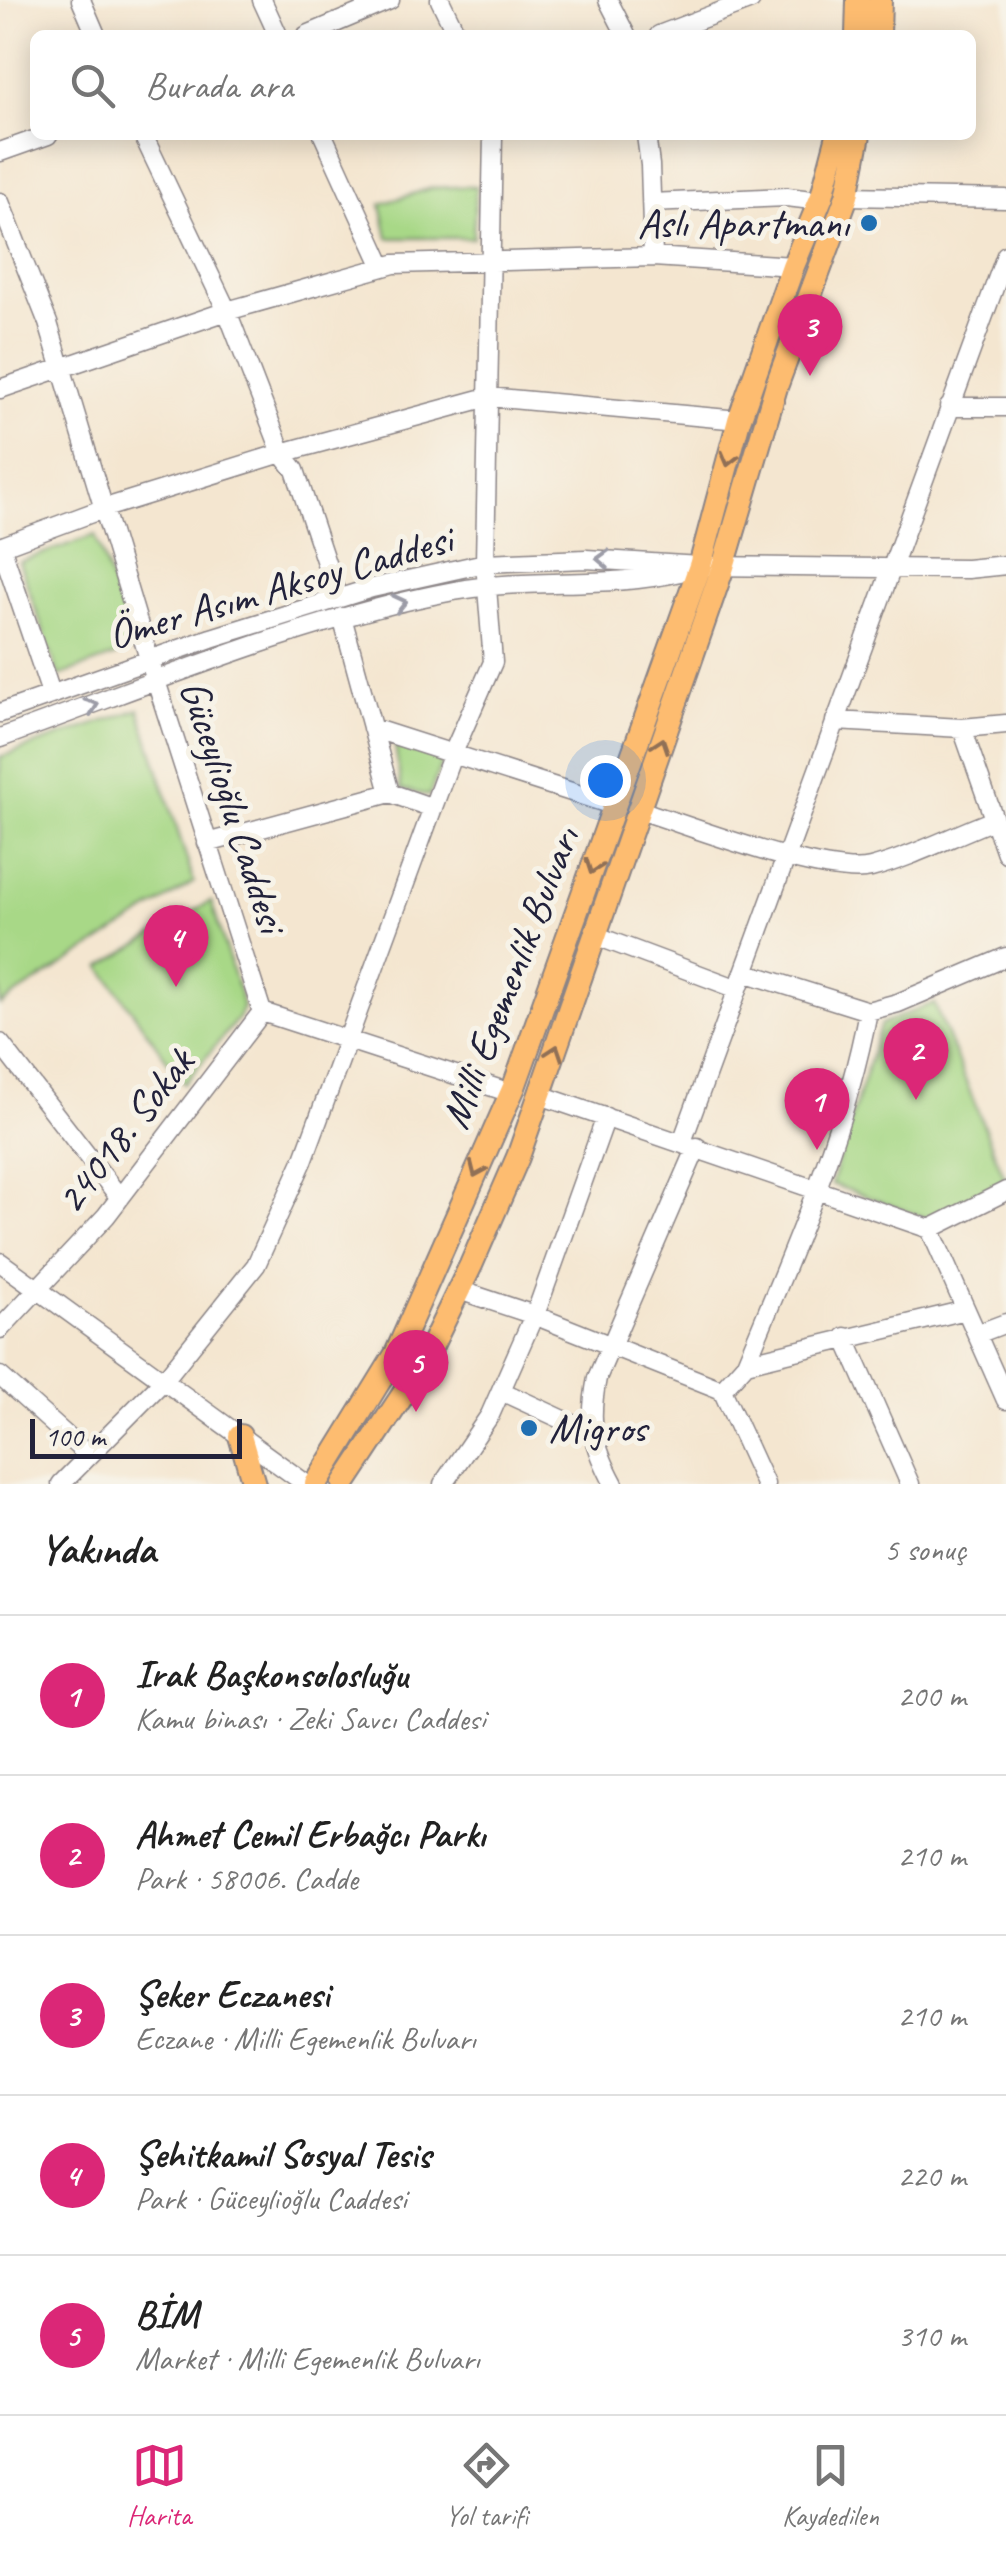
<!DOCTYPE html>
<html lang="tr">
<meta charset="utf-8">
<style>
body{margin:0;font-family:Caveat,sans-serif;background:#f6f6f6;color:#222}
.scale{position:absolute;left:30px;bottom:25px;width:212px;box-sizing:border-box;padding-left:10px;border:5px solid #22223b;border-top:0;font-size:28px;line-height:35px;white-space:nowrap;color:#22223b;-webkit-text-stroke:8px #f7f3e8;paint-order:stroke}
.you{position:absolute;left:605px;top:780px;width:35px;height:35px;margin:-25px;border:8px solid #fff;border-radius:50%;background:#1a73e8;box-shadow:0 0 0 15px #1a73e833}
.badge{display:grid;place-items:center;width:65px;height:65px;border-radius:50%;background:#db2777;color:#fff;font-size:32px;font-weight:700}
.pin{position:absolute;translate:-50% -82px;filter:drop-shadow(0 2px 5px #0008)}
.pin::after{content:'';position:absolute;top:52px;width:35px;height:30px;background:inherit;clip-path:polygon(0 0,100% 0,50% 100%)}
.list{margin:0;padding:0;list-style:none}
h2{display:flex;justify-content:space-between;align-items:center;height:130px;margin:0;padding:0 40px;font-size:42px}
h2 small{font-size:32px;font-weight:400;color:#767676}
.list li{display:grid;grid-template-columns:65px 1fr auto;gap:30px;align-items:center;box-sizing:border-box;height:160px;padding:0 40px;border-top:2px solid #e0e0e0}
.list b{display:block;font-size:38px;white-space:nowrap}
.list p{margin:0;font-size:32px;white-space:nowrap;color:#767676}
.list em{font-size:32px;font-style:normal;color:#767676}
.icon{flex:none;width:55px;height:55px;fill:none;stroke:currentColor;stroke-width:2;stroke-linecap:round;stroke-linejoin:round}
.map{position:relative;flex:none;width:1006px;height:1484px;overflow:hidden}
.search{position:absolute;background:#fff;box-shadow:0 5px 25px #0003;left:30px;right:30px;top:30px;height:110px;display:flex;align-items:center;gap:25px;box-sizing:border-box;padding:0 35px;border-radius:15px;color:#767676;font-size:38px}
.sheet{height:930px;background:#fff}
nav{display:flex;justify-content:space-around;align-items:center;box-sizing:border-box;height:140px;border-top:2px solid #e0e0e0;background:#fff;font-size:28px;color:#767676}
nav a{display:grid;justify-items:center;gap:5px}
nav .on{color:#db2777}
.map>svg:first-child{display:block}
.green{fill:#a8d887;stroke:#657d61;stroke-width:2.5}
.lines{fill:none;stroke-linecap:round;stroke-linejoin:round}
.minor-casing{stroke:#8b8486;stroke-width:21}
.major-casing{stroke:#8b8486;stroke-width:26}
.minor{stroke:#fff;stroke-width:18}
.major{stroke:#fdbc70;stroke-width:22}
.oneway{stroke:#906f56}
.oneway2{stroke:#9c9ca7}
.poi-dot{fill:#1f6fb2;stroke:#f7f3e8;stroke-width:4}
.labels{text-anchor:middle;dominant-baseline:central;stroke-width:10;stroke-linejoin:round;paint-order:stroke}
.poi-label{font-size:42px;fill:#22223b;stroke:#f7f3e8;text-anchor:end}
.street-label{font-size:42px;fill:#22223b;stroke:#f7f3e8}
</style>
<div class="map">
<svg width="1006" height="1484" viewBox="0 0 1006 1484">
<rect width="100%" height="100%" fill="#f7f3e8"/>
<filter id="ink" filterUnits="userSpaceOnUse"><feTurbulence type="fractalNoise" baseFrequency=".01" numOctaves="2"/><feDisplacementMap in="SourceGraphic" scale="20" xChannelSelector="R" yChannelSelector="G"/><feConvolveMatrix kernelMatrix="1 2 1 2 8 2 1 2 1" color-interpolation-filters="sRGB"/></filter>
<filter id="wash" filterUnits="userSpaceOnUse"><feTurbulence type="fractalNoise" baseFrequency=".0048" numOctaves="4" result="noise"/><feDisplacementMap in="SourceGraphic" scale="40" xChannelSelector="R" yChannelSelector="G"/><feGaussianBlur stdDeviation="2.25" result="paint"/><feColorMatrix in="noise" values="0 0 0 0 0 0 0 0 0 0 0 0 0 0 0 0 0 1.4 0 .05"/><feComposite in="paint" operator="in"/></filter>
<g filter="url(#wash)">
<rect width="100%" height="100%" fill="#f4e6d0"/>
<!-- green -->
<path class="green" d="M476,186L473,238H388L381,204L431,188Z
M95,535L135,649L59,676L19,562Z
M139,709L194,882L0,1005V757Z
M395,744L444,757L429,796L401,789Z
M211,901L243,1006L239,1017L184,1084L101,967Z
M934,1003L1006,1181L932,1220L831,1184L881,1024Z"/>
</g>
<g filter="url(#ink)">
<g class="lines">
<!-- minor casing -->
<g class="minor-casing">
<path id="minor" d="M81,0L96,35
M262,0L278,35
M440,0L457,35
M608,0L626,35
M307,35L390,0
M659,35L751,0
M143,135L227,311L282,453L295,470L338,599
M323,135L383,267
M646,135L650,165L653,257
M0,152L48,135
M847,196L1006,199
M0,202L48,323L149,659L262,1012L511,1093
M651,203L787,197L820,201
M0,389L227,311L394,264L653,257L793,266
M949,407H1006
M1,546L51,693
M0,547L105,508L282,453L488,397L739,420
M0,713L211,638L372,588L485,563L586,559L700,566L967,569L1006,565
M835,721L962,728L1006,724
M372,728L615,806
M962,728L1006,853
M0,738C146,686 302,619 454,591C528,577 607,589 680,572
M390,793L433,808
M639,810C688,825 826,879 871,868C913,857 954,835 994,820
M207,843L390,793L342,617
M594,935L738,989
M744,972L868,1011L898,1003L1006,957
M0,1043L120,1198
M540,1095L930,1229L1006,1191
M682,1142L1006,255
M930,1229L1006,1400
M0,1262L306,1484
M459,1290L534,1315L722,1390L765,1484
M0,1329L106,1216L262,1012
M977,1334L1006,1323
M845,1337L910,1484
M746,1363C794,1248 845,1134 868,1011
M0,1376L89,1456
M722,1390L746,1363L966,1310
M501,1391L594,1434
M61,1484L164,1380L256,1265L303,1161L453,753L493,662L485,563L493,135
M443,1484L490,1415L539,1304L606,1117
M614,1484C593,1445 588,1423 597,1378L697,1147"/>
</g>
<!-- major casing -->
<g class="major-casing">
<path id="major" d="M857,35L858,0
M879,35L880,0
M240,1436L254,1484
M316,1484L396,1354L514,1087L700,566L739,420L793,266L822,196L838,135
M344,1484L422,1366L471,1265L518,1157L723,567L776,387L847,196L859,135"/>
</g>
<!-- minor -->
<use href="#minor" class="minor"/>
<!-- major -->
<use href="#major" class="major"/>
</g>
<!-- one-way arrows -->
<defs><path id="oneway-chevron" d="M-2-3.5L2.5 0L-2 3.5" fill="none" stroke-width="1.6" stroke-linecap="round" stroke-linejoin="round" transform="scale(2.5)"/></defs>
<g class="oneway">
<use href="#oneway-chevron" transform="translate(729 459) rotate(105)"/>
<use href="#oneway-chevron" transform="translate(661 745) rotate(-71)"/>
<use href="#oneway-chevron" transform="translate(593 867) rotate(110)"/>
<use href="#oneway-chevron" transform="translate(555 1052) rotate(-71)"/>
<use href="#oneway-chevron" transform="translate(477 1170) rotate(114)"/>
</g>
<g class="oneway2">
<use href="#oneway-chevron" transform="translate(603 559) rotate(-178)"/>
<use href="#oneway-chevron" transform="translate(400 603) rotate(-13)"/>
<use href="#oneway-chevron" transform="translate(92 706) rotate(-20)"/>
</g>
</g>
<!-- markers -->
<g class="poi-dot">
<circle cx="869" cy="223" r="10"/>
<circle cx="529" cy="1428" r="10"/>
</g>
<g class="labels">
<!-- poi labels -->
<g class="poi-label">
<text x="849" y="223">Aslı Apartmanı</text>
<text x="549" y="1428" text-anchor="start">Migros</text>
</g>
<!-- street labels -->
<g class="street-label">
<text transform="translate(280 587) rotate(-16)">Ömer Asım Aksoy Caddesi</text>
<text transform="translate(233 806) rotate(72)">Güceylioğlu Caddesi</text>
<text transform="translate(510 978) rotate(-69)">Milli Egemenlik Bulvarı</text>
<text transform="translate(125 1131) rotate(-52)">24018. Sokak</text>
</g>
</g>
</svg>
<div class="scale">100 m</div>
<div class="you"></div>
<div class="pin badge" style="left:817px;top:1150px">1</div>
<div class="pin badge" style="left:916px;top:1100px">2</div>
<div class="pin badge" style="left:810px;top:376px">3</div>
<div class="pin badge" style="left:176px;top:987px">4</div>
<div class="pin badge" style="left:416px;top:1412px">5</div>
<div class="search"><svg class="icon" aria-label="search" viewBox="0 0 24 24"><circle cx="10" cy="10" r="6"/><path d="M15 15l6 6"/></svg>Burada ara</div>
</div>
<section class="sheet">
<h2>Yakında<small>5 sonuç</small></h2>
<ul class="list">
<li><span class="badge">1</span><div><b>Irak Başkonsolosluğu</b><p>Kamu binası · Zeki Savcı Caddesi</p></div><em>200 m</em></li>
<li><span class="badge">2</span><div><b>Ahmet Cemil Erbağcı Parkı</b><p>Park · 58006. Cadde</p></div><em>210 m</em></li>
<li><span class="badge">3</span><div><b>Şeker Eczanesi</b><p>Eczane · Milli Egemenlik Bulvarı</p></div><em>210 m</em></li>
<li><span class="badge">4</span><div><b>Şehitkamil Sosyal Tesis</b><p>Park · Güceylioğlu Caddesi</p></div><em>220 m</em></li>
<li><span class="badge">5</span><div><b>BİM</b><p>Market · Milli Egemenlik Bulvarı</p></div><em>310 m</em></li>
</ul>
</section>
<nav>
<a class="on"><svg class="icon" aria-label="map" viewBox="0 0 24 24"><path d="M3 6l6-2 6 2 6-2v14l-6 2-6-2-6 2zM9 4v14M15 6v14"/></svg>Harita</a>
<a><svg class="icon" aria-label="directions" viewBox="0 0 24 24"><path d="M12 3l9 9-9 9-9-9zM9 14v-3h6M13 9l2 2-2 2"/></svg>Yol tarifi</a>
<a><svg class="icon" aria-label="saved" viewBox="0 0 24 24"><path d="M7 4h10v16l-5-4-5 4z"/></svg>Kaydedilen</a>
</nav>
